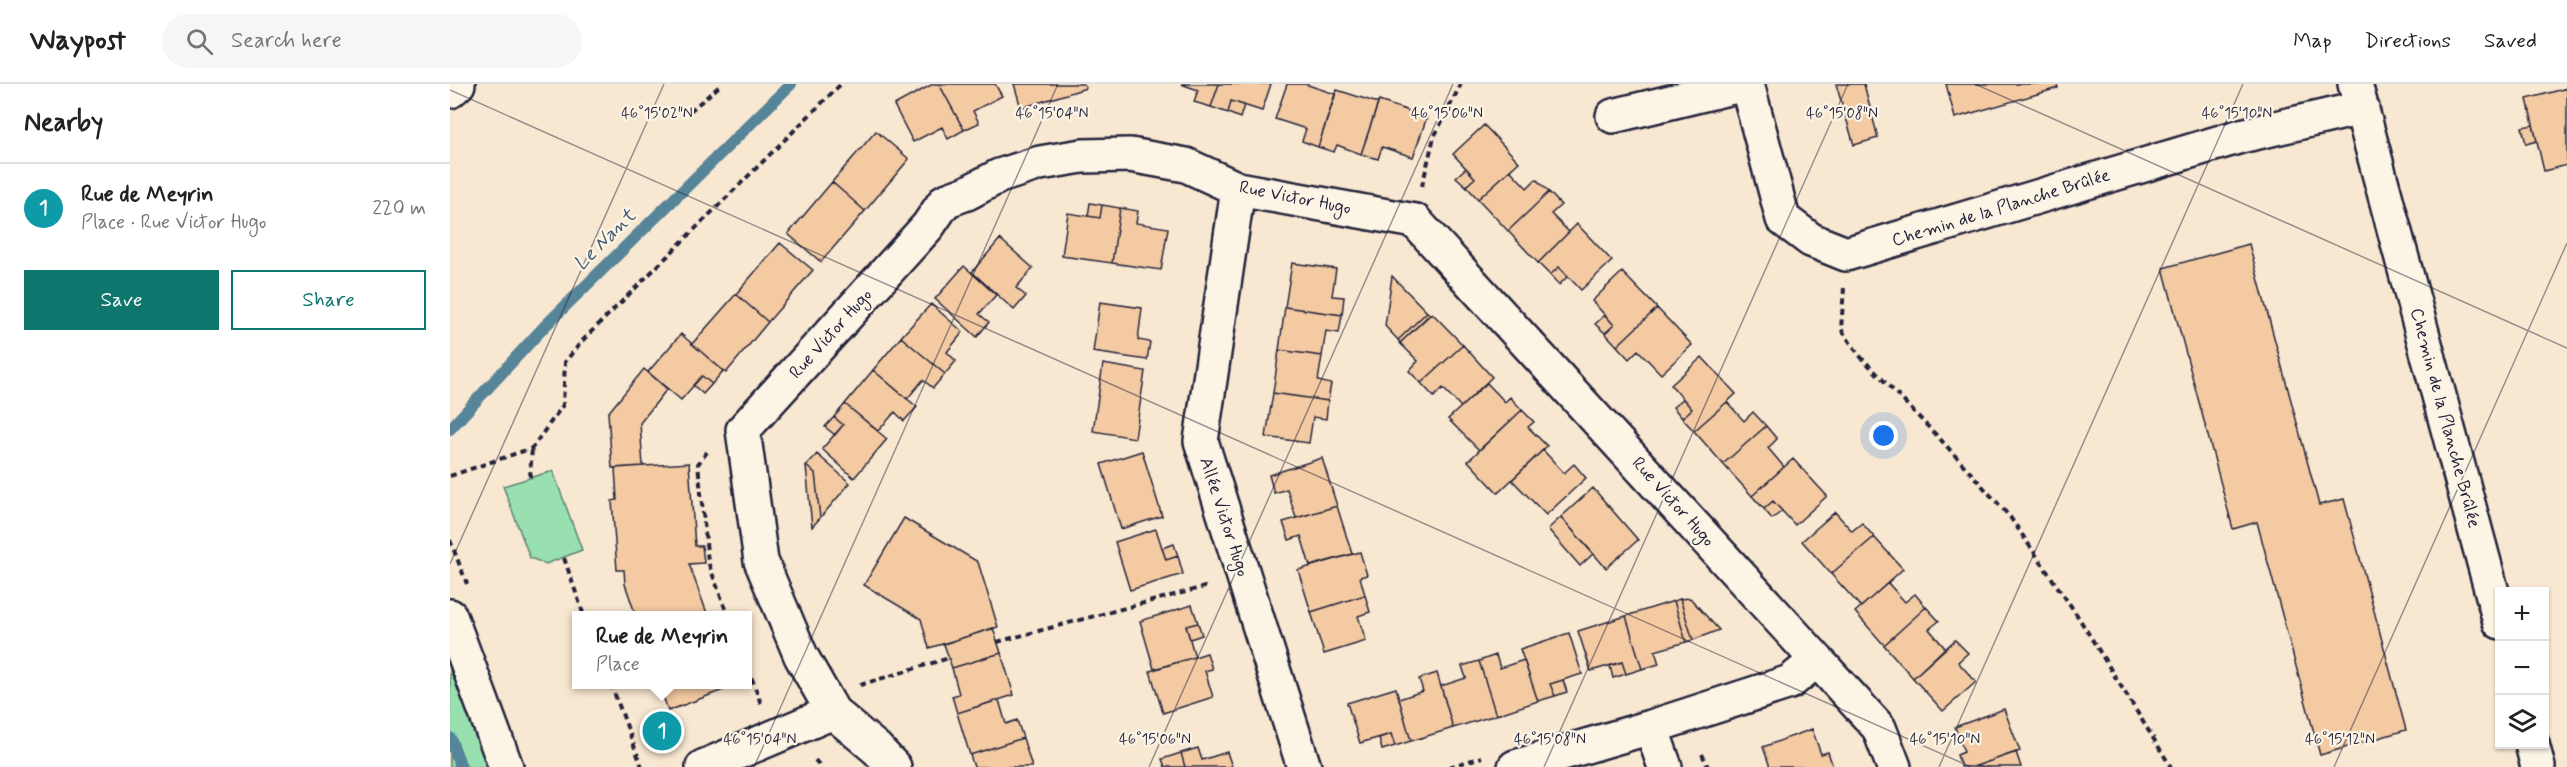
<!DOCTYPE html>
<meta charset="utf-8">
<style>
body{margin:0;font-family:Mynerve,sans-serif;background:#f6f6f6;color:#222}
.controls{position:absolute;right:18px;bottom:18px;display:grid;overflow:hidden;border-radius:0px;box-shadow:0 2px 4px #0004}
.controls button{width:54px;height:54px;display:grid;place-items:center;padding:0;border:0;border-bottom:2px solid #e0e0e0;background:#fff;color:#222;font:30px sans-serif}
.you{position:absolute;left:1434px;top:352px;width:21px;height:21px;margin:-15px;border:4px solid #fff;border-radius:50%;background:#1a73e8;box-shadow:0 0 0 9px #1a73e833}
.badge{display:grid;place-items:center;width:39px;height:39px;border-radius:50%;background:#0f766e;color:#fff;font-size:20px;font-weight:700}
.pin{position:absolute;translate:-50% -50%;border:3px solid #fff;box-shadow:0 2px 6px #0006}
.popup{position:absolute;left:122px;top:527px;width:180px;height:78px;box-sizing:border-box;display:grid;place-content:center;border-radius:0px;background:#fff;filter:drop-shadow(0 2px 4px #0005);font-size:20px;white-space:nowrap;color:#767676}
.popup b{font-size:22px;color:#222}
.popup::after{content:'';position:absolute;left:50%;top:100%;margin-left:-12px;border:12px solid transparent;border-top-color:#fff}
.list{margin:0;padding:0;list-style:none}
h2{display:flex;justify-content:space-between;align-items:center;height:78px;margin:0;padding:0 24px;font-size:26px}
h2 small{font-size:20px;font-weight:400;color:#767676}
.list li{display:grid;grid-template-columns:39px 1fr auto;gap:18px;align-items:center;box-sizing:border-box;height:90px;padding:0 24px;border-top:2px solid #e0e0e0}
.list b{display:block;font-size:22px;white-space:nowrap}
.list p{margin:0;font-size:20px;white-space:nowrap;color:#767676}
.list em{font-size:20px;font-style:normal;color:#767676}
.actions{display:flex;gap:12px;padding:18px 24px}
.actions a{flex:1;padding:14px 0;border:2px solid #0f766e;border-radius:0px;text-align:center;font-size:21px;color:#0f766e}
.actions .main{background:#0f766e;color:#fff}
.icon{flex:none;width:33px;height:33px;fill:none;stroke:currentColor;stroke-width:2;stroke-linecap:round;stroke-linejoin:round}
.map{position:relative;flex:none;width:2117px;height:683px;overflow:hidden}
header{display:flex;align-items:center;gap:36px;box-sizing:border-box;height:84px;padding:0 30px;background:#fff;border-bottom:2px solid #e0e0e0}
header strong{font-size:28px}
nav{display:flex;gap:33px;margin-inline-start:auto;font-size:21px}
.search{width:420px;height:54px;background:#f6f6f6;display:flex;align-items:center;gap:15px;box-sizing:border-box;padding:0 21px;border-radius:33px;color:#767676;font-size:22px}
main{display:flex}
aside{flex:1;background:#fff}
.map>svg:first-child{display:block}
.green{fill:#98e0af;stroke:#5d8175;stroke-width:1.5}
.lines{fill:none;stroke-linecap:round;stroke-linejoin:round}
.stream{stroke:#568499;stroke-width:12}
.building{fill:#f3caa2;stroke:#22223b;stroke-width:1.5}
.street-casing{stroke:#22223b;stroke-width:38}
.path{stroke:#22223b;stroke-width:4;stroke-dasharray:6 4.5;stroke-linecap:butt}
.street{stroke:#fcf5e5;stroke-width:33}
.ticks{fill:none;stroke:#22223b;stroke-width:1.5;stroke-opacity:0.45}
.labels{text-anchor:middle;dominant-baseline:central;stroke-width:4.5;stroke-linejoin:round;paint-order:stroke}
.street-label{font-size:18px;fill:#22223b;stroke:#fcf5e5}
.water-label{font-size:20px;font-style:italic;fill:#405b72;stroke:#fcf5e5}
.ticks-label{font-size:15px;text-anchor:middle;fill:#22223b;stroke:#fcf5e5;stroke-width:4.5;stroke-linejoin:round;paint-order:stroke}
</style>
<header>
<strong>Waypost</strong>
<div class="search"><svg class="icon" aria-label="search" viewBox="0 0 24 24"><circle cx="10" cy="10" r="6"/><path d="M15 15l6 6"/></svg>Search here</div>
<nav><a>Map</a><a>Directions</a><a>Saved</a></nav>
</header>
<main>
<aside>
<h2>Nearby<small></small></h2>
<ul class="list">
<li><span class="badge" style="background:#0f9aa8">1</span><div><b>Rue de Meyrin</b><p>Place · Rue Victor Hugo</p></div><em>220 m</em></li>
</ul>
<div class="actions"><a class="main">Save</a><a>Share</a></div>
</aside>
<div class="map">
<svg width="2117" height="683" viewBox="0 0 2117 683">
<rect width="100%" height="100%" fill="#f9e8d1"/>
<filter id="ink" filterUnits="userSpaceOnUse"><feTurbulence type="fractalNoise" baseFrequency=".0167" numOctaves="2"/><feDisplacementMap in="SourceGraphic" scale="12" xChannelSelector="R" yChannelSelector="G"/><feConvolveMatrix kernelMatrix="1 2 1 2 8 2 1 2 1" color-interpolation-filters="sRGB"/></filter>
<g filter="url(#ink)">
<!-- green -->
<path class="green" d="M103,387L132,466L96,480L80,474L53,402Z
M0,570L40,683H0Z"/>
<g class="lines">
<!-- stream -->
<path class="stream" d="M0,345L94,243L341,0
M0,654L11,683"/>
</g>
<!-- building -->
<path class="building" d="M483,0H489L514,46L498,55L492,43L463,58L444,21Z
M489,0H545L552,12L523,27L529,39L514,46Z
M564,0H634L636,4L571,24Z
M731,0H769L761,23L744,18L748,6Z
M769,0H821L812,27L781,17L778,29L761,23Z
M837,0H855L885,10L868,63L852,57L856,45L825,35Z
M1386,0H1414L1428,54L1404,61Z
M1496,0H1607L1608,4L1505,34Z
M2117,4V81L2094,87L2077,15Z
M887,6L928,19L911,70L887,61L884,68L868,63Z
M781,17L794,21L790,34L778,29Z
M929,17L977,33L963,73L932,63L928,75L911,70Z
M1034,41L1069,78L1028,115L1016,102L1025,94L1003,70Z
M2083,41L2087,57L2076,60L2072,43Z
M426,47L459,75L415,127L382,98Z
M1016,84L1025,94L1016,102L1006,93Z
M1060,86L1077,104L1086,95L1099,108L1058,147L1028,115Z
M382,98L415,127L371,178L338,150Z
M1099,108L1111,121L1101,130L1119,148L1088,179L1058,147Z
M640,119L652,121L650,134L638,132Z
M652,121L670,124L662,179L612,172L618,129L650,134Z
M670,124L688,127L686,139L718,144L711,186L662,179Z
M1127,140L1162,177L1131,206L1109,183L1100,191L1088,179Z
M550,155L583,184L566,204L576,212L564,226L522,188Z
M330,159L363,186L318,238L286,210Z
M1799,160L1869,421L1894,415L1956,646L1870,671L1807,438L1783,445L1713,184Z
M842,179L886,185L882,212L894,213L892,231L835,223Z
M514,182L546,211L529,230L539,238L527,253L485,215Z
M1109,183L1118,192L1109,201L1100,191Z
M1172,188L1207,224L1167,262L1155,249L1164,241L1142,217Z
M942,192L977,228L948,256L935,242Z
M286,210L318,238L276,289L242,260Z
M650,218L692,224L688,256L700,258L697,276L643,268Z
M481,220L513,248L497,268L506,277L495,290L451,253Z
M835,223L892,231L889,249L876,247L872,272L829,266Z
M1207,224L1242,261L1211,290L1188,266L1179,275L1167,262Z
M977,228L980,230L950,259L948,256Z
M982,229L1013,261L971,299L959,287L968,277L950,259Z
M1155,231L1164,241L1155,249L1145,240Z
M231,250L273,287L262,300L252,292L231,316L198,288Z
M451,253L495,290L483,304L473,296L457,315L423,286Z
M1013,261L1042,293L1011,323L993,304L984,313L971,299Z
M829,266L872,272L868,297L881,300L878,317L823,309Z
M1252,273L1286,310L1244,347L1232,334L1242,325L1221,301Z
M653,280L695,287L685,354L643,347Z
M194,285L217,305L190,339L193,382L162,384L158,329Z
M423,286L467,323L454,337L445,328L428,347L395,320Z
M252,292L262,300L253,310L243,301Z
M1037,299L1055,318L1060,313L1072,326L1029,366L998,335Z
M823,309L878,317L876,335L863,333L859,359L816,353Z
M1233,315L1242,325L1232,334L1223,323Z
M1277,318L1294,337L1303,328L1316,342L1273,380L1244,347Z
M395,320L437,355L404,394L372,365L393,341L384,333Z
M1072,326L1084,338L1078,343L1097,362L1048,409L1018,377Z
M384,333L393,341L385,351L375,343Z
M1316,342L1327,355L1318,364L1334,383L1302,412L1273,380Z
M1093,366L1114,389L1124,380L1136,394L1096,431L1062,396Z
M692,367L712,432L671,445L651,380Z
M367,370L400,399L370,434L365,389L356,382Z
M872,374L887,422L846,434L837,405L824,409L819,391Z
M1343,375L1377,412L1345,441L1323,417L1314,425L1302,412Z
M239,379L245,462H252L254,479L239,480L258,532H186L175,500L174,486H167L162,417L167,416L165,384Z
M356,382L365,389L370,434L362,443Z
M1143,404L1188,456L1156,484L1111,433Z
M1323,417L1332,427L1322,435L1314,425Z
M887,422L902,470L860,482L851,452L839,456L833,438Z
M1385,428L1402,447L1412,439L1424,453L1381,490L1352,457Z
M1111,433L1143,470L1130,482L1098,445Z
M454,434L528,478L548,543L479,564L471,535L414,501Z
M706,445L716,476L728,472L733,490L680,506L665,458Z
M1424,453L1453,485L1411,523L1381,490Z
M724,460L728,472L716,476L712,464Z
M910,468L917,491L910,493L915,511L861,528L848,486Z
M1438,499L1455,518L1465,510L1476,523L1434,561L1405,528Z
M915,511L920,528L908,532L916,557L874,570L861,528Z
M1240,514L1269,546L1243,556L1230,515Z
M1230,515L1243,556L1236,558L1224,517Z
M1224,517L1236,558L1205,567L1209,580L1192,585L1176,532Z
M742,521L748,539L736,542L745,573L704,585L690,537Z
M1476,523L1489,537L1479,545L1495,564L1463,594L1434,561Z
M1176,532L1192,585L1176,590L1172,578L1141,587L1128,547Z
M748,539L752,551L740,555L736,542Z
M543,544L551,569L502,584L494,560Z
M1119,549L1132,590L1100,600L1105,612L1088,617L1070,565Z
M1505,556L1518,569L1508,578L1526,598L1493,627L1463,594Z
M551,569L564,611L507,629L502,612L509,610L502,584Z
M757,569L762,585L755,587L763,613L713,629L700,587Z
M1046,571L1050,584L1074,576L1088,617L1046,631L1029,577Z
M1029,577L1046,631L1003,644L991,602L1016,594L1012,582Z
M1172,578L1176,590L1163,594L1160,582Z
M987,589L1003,644L961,657L949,615L973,607L969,595Z
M1113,596L1117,608L1105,612L1100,600Z
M209,600H289L218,627Z
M946,604L961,657L945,662L941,650L910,659L897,619Z
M549,616L556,640L567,636L573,654L520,671L507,629Z
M1554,625L1570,667L1523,683H1511L1507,671L1514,668L1505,643Z
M214,634L222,654L210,659L202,639Z
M1362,645L1371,670L1378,668L1383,683H1320L1313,663Z
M941,650L945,662L932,666L929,654Z
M573,654L582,683H524L520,671Z
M748,664L752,676L777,668L782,683H735L731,669Z
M1566,668L1571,683H1523Z
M731,669L735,683H715L712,675Z"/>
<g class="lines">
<!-- street casing -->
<g class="street-casing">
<path id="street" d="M1297,0L1333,135L1361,156L1396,170L1791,52L1912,24
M1905,0L2050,538
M0,7L8,0
M1163,32L1295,0
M788,105L751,357L854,683
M0,532L56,683
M383,628L351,572L311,477L293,346L478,142L495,117L517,109L549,92L590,79L632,72L680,71L736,81L788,105L965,137L1367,576
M1201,643L1215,683
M2082,660L2088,683
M253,683L383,628L427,665L444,683
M1065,683L1201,643L1340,598L1367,576L1429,644L1444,683"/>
</g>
<!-- path -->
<path class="path" d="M240,27L272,0
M972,102L984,53L1011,0
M1394,204L1391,245L1409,271L1492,357L1560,433L1627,531L1721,683
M257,368L248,380L258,478L278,532
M0,392L82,364L113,321L115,278L132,257L391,0
M80,393L82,364
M0,456L17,500
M114,474L134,532
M547,558L758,502
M298,584L311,620
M161,600L192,683
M410,601L499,574
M1252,670L1258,683
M365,676L371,683
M999,683L1032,673"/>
<!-- street -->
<use href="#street" class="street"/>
</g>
</g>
<!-- ticks -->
<path class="ticks" d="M1525,0L2117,264M0,6L1521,683M0,480L214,0M304,683L608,0M699,683L1003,0M1094,683L1398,0M1489,683L1793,0M1884,683L2117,159"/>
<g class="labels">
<!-- street labels -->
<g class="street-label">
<text transform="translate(845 114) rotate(11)">Rue Victor Hugo</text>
<text transform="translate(1551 124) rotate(-17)">Chemin de la Planche Brûlée</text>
<text transform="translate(381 250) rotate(-48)">Rue Victor Hugo</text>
<text transform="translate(1995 334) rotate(75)">Chemin de la Planche Brûlée</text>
<text transform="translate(1223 418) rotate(48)">Rue Victor Hugo</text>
<text transform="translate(774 433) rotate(72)">Allée Victor Hugo</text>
</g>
<!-- water labels -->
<g class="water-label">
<text transform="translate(155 156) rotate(-45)">Le Nant</text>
</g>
</g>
<g class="ticks-label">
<text x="602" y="34">46°15'04"N</text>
<text x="997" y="34">46°15'06"N</text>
<text x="1392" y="34">46°15'08"N</text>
<text x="1787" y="34">46°15'10"N</text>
<text x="207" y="34">46°15'02"N</text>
<text x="310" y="660">46°15'04"N</text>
<text x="705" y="660">46°15'06"N</text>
<text x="1100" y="660">46°15'08"N</text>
<text x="1495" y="660">46°15'10"N</text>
<text x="1890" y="660">46°15'12"N</text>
</g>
</svg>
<div class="controls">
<button>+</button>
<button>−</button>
<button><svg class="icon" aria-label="layers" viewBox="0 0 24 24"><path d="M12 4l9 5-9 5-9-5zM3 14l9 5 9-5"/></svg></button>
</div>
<div class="you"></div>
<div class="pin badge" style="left:212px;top:647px;background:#0f9aa8">1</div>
<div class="popup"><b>Rue de Meyrin</b>Place</div>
</div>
</main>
